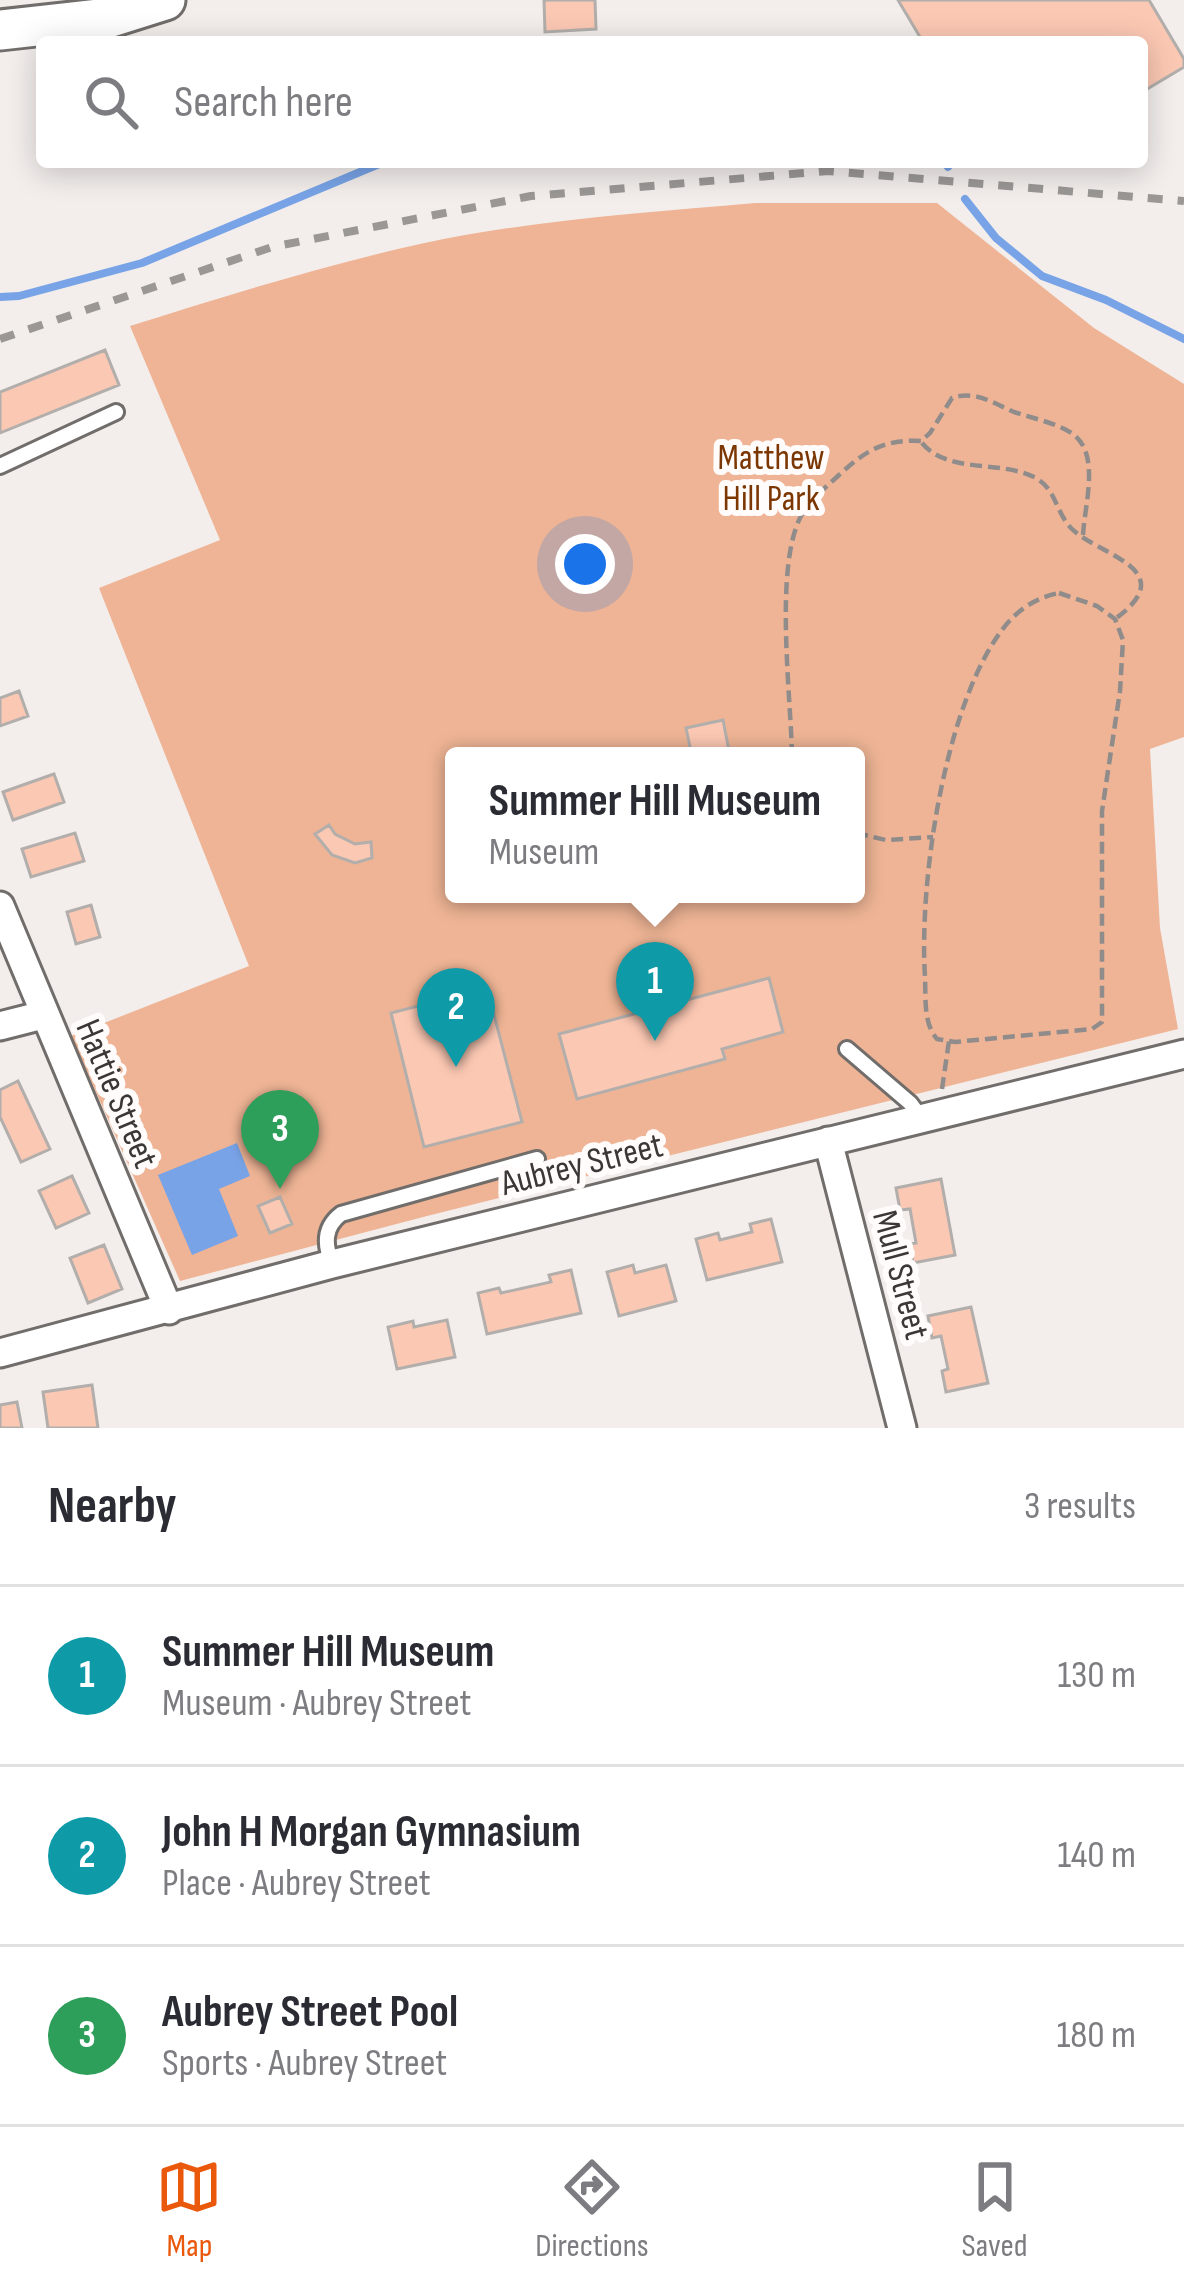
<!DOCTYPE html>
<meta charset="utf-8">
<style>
body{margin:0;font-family:"Sofia Sans Condensed",sans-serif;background:#f7f7f7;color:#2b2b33}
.you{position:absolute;left:585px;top:564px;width:42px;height:42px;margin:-30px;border:9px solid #fff;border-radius:50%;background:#1a73e8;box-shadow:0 0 0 18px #1a73e833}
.badge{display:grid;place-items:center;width:78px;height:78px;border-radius:50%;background:#ea580c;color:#fff;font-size:39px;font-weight:700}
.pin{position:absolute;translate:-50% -99px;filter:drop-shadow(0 3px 6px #0008)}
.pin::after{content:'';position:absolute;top:63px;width:42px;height:36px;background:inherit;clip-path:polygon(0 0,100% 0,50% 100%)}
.popup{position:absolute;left:445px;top:747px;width:420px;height:156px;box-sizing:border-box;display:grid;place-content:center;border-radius:12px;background:#fff;filter:drop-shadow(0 3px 9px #0005);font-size:39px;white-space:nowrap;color:#7c7c81}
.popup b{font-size:45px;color:#2b2b33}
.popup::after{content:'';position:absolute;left:50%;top:100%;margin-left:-24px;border:24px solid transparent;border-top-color:#fff}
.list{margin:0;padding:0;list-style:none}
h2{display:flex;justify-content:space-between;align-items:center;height:156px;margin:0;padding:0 48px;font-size:51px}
h2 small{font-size:39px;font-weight:400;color:#7c7c81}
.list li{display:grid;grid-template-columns:78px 1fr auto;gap:36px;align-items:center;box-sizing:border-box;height:180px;padding:0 48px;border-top:3px solid #e1e1e2}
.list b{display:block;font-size:45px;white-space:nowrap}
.list p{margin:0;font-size:39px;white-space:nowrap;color:#7c7c81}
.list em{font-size:39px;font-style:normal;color:#7c7c81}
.icon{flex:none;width:66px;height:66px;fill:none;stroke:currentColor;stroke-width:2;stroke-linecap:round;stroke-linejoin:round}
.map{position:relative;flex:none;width:1184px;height:1428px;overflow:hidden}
.search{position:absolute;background:#fff;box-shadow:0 6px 30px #0003;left:36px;right:36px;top:36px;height:132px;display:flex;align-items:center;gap:30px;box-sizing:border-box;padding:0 42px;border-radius:12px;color:#7c7c81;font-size:45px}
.sheet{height:696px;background:#fff}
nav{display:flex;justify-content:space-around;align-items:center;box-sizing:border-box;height:168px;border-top:3px solid #e1e1e2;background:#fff;font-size:33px;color:#7c7c81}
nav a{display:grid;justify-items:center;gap:6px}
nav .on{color:#ea580c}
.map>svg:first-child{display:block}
.green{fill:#eeb495;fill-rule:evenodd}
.water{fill:#78a3e6}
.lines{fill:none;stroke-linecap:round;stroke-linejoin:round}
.stream{stroke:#78a3e6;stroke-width:8}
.building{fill:#fbc8b3;stroke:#b2aeac;stroke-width:3}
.lane-casing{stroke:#716d6b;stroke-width:20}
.street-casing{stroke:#716d6b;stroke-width:33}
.secondary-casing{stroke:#716d6b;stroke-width:45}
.path{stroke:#8f8c8b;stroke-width:4.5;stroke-dasharray:12 6;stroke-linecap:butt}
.lane{stroke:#fff;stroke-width:14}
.street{stroke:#fff;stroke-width:27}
.secondary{stroke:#fff;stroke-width:39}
.rail{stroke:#9a9795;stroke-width:8;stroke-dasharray:15 15;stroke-linecap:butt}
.labels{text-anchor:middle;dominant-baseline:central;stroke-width:12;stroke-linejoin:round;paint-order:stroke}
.park-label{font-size:36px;fill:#7b3602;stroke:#fffcfb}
.street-label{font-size:36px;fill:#3a3837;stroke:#fffcfb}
</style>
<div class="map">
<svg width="1184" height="1428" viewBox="0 0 1184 1428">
<rect width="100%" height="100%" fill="#f3eeec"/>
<!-- green -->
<path class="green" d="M755,203H937L1094,328L1184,384V737L1150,749L1160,928L1178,1029L427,1216L180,1281L71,1036L249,966L99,588L220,540L130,326C226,296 321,266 420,244C530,220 643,213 755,203ZM454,756H856V894H454Z"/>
<!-- water -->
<path class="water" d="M237,1143L250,1176L219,1189L238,1236L192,1255L158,1175Z"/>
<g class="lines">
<!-- stream -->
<path class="stream" d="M944,162L948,167
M965,199L996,238L1042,276L1106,300L1184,339
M0,297L19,296L142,263L384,162"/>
</g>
<!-- building -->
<path class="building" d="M544,0H595L596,29L545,32Z
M898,0H1149L1184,59V67L1142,92V42H923Z
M105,350L119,385L0,433V392Z
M19,691L28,716L0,726V698Z
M723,720L730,756H692L686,728Z
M54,774L64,802L13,820L3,792Z
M329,825L335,834L355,844L371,842L372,858L355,863L332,855L315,834Z
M75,833L84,861L31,877L22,849Z
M91,905L100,937L76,944L67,912Z
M769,978L783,1032L722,1049L725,1059L577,1099L559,1034Z
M487,988L522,1122L424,1147L391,1013Z
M18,1081L50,1149L21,1162L0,1117V1090Z
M72,1176L89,1213L56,1228L39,1191Z
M941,1179L955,1255L913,1263L910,1244L916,1243L910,1209L900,1210L896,1188Z
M280,1197L292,1224L270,1233L258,1206Z
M771,1219L782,1262L707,1280L696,1239L718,1233L720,1240L752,1232L750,1224Z
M104,1245L122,1289L88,1303L70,1258Z
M633,1265L635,1273L666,1265L676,1301L619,1316L607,1272Z
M571,1270L581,1313L487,1334L478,1293L499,1288L501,1293L551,1282L549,1275Z
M971,1307L988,1383L946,1392L942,1371L948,1369L941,1336L932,1338L928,1316Z
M447,1320L455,1357L397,1369L388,1327L413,1321L414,1327Z
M92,1385L98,1428H48L43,1392Z
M17,1402L22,1428H0V1405Z"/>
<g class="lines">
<!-- lane casing -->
<g class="lane-casing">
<path id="lane" d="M0,466L116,412
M847,1049L910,1103L922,1119
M332,1263C324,1244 324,1227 341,1214L537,1159"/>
</g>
<!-- street casing -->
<g class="street-casing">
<path id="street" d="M0,906L169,1310
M0,1026L43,1015
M828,1141L902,1428
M0,1353L332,1264L1184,1054"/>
</g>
<!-- secondary casing -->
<g class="secondary-casing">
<path id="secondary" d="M0,30L108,18L165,0"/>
</g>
<!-- path -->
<path class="path" d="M922,443C948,474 1000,460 1034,477C1056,488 1055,511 1071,528C1097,555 1184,569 1115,619
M1059,593L1097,606L1115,619L1123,640L1120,691L1102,811V1022L1092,1029L955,1042L937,1039C923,1023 926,998 925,977C919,883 943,720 995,640C1011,615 1030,599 1059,593Z
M792,756C791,696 774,567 801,516C810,500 825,488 839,475C865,451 884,439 921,441L930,433L952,398C975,390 993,403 1014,412C1032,418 1052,422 1068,431C1103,449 1084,505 1083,536
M856,833L886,840L933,837
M942,1089L949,1041"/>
<!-- lane -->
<use href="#lane" class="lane"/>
<!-- street -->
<use href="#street" class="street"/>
<!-- secondary -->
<use href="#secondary" class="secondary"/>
<!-- rail -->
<path class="rail" d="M0,339L272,247L531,196L829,171L1184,201"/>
</g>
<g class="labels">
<!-- park labels -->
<g class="park-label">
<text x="771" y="458">Matthew<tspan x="771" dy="41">Hill Park</tspan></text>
</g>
<!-- street labels -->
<g class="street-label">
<text transform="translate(116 1094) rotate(67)">Hattie Street</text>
<text transform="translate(582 1165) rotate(-14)">Aubrey Street</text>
<text transform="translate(900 1275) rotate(75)">Mull Street</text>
</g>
</g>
</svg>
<div class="you"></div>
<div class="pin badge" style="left:655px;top:1041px;background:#0f9aa8">1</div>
<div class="popup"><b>Summer Hill Museum</b>Museum</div>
<div class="pin badge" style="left:456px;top:1067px;background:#0f9aa8">2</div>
<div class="pin badge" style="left:280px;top:1189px;background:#2e9e5b">3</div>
<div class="search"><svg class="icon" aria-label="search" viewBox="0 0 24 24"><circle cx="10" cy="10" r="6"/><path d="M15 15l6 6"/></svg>Search here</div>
</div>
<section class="sheet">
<h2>Nearby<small>3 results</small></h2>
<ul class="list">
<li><span class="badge" style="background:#0f9aa8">1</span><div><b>Summer Hill Museum</b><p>Museum · Aubrey Street</p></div><em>130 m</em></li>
<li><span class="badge" style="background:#0f9aa8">2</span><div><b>John H Morgan Gymnasium</b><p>Place · Aubrey Street</p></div><em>140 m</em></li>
<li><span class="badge" style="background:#2e9e5b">3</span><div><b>Aubrey Street Pool</b><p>Sports · Aubrey Street</p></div><em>180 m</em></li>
</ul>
</section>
<nav>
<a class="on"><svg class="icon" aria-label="map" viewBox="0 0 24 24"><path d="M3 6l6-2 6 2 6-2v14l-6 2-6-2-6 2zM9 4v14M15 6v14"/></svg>Map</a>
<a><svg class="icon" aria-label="directions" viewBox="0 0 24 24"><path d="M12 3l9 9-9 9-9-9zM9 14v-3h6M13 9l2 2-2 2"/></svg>Directions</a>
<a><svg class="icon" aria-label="saved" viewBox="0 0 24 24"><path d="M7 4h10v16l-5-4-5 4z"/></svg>Saved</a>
</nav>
